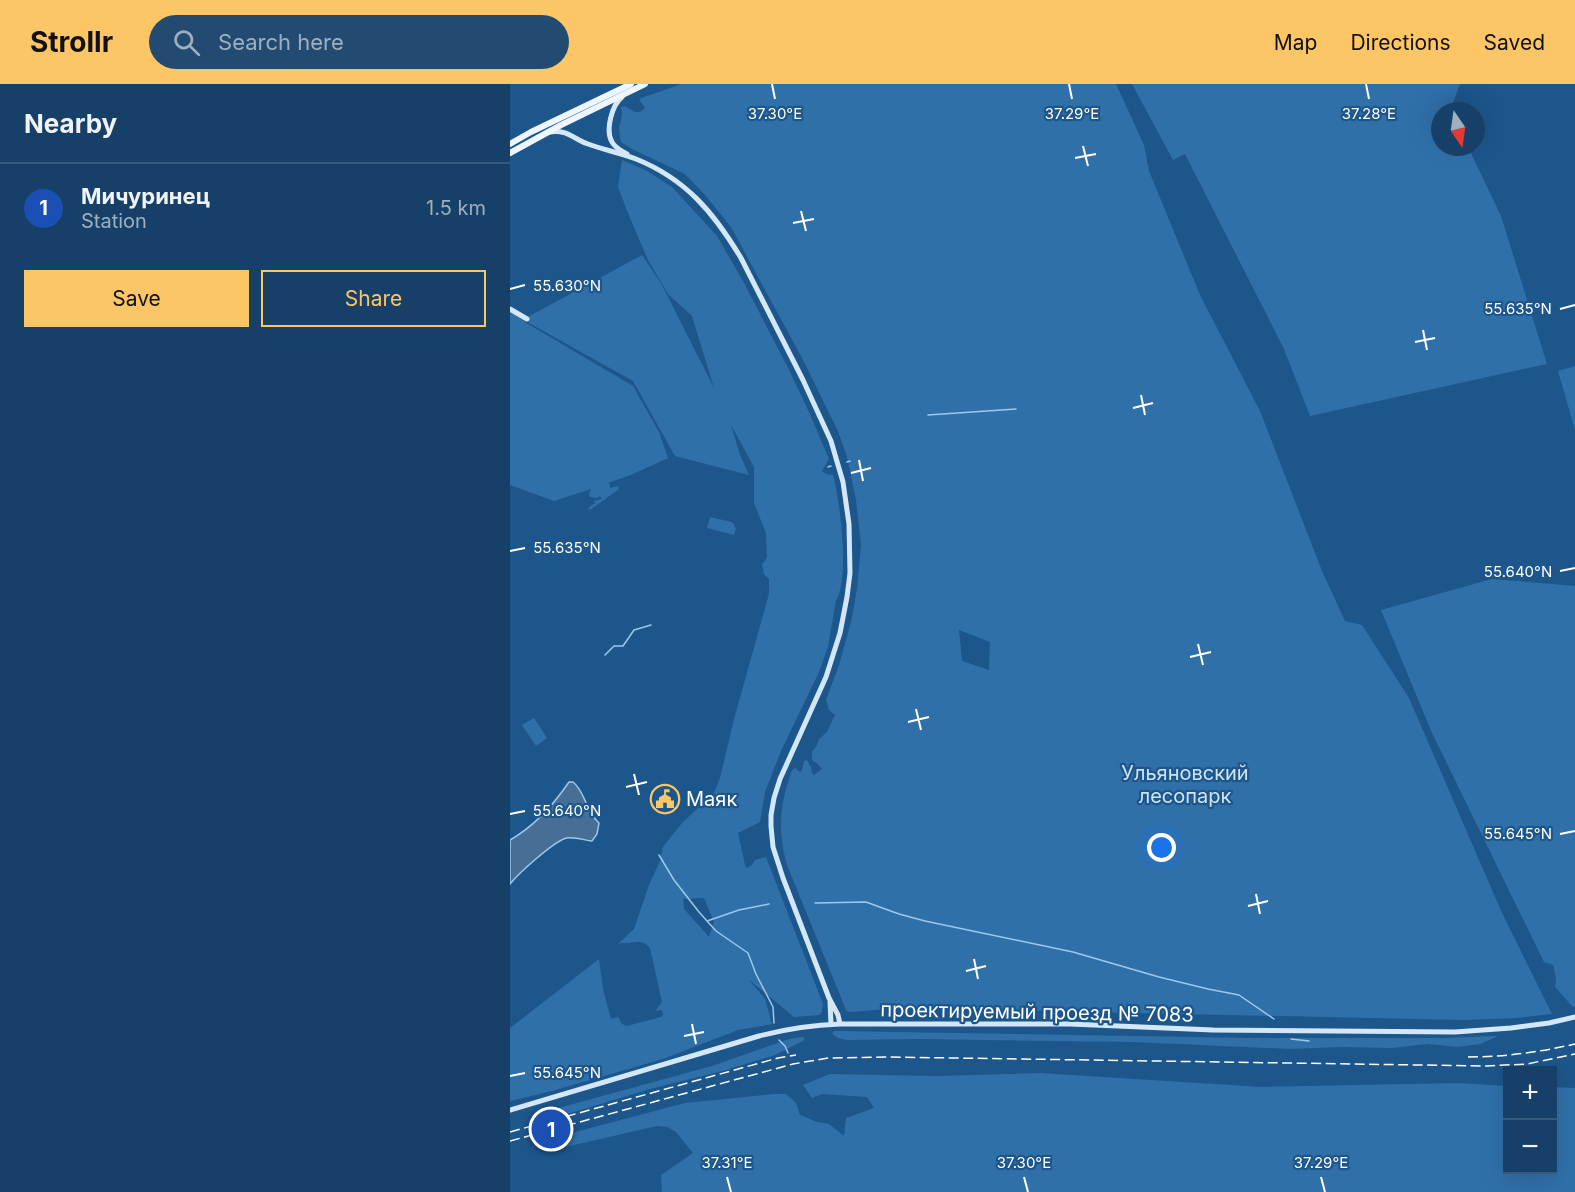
<!DOCTYPE html>
<meta charset="utf-8">
<style>
body{margin:0;font-family:Inter,sans-serif;background:#234b71;color:#f1f3f6}
.controls{position:absolute;right:18px;bottom:18px;display:grid;overflow:hidden;border-radius:0px;box-shadow:0 6px 24px #0002}
.controls button{width:54px;height:54px;display:grid;place-items:center;padding:0;border:0;border-bottom:2px solid #35597c;background:#164068;color:#f1f3f6;font:30px sans-serif}
.compass{position:absolute;left:921px;top:18px;width:54px;height:54px;border-radius:50%;background:#164068;box-shadow:0 6px 24px #0002;rotate:167deg}
.you{position:absolute;left:652px;top:764px;width:21px;height:21px;margin:-15px;border:4px solid #fff;border-radius:50%;background:#1a73e8;box-shadow:0 0 0 9px #1a73e833}
.badge{display:grid;place-items:center;width:39px;height:39px;border-radius:50%;background:#fcc566;color:#fff;font-size:20px;font-weight:700}
.pin{position:absolute;translate:-50% -50%;border:3px solid #fff;box-shadow:0 2px 6px #0006}
.list{margin:0;padding:0;list-style:none}
h2{display:flex;justify-content:space-between;align-items:center;height:78px;margin:0;padding:0 24px;font-size:26px}
h2 small{font-size:20px;font-weight:400;color:#9eafc0}
.list li{display:grid;grid-template-columns:39px 1fr auto;gap:18px;align-items:center;box-sizing:border-box;height:90px;padding:0 24px;border-top:2px solid #35597c}
.list b{display:block;font-size:22px;white-space:nowrap}
.list p{margin:0;font-size:20px;white-space:nowrap;color:#9eafc0}
.list em{font-size:20px;font-style:normal;color:#9eafc0}
.actions{display:flex;gap:12px;padding:18px 24px}
.actions a{flex:1;padding:14px 0;border:2px solid #fcc566;border-radius:0px;text-align:center;font-size:21px;color:#fcc566}
.actions .main{background:#fcc566;color:#111}
.icon{flex:none;width:33px;height:33px;fill:none;stroke:currentColor;stroke-width:2;stroke-linecap:round;stroke-linejoin:round}
.map{position:relative;flex:none;width:1065px;height:1108px;overflow:hidden}
header{display:flex;align-items:center;gap:36px;box-sizing:border-box;height:84px;padding:0 30px;background:#fcc566;color:#111}
header strong{font-size:28px}
nav{display:flex;gap:33px;margin-inline-start:auto;font-size:21px}
.search{width:420px;height:54px;background:#234b71;display:flex;align-items:center;gap:15px;box-sizing:border-box;padding:0 21px;border-radius:33px;color:#9eafc0;font-size:22px}
main{display:flex}
aside{flex:1;background:#164068}
.map>svg:first-child{display:block}
.green{fill:#3070a9;fill-rule:evenodd}
.water{fill:#476f95;stroke:#9bc9ee;stroke-width:1.5}
.lines{fill:none;stroke-linecap:round;stroke-linejoin:round}
.stream{stroke:#9bc9ee;stroke-width:1.5}
.secondary{stroke:#d4e7f9;stroke-width:5}
.primary{stroke:#eef6ff;stroke-width:6}
.rail{stroke:#fff;stroke-width:1.5;stroke-dasharray:10 4.5;stroke-linecap:butt}
.ticks{fill:none;stroke:#fff;stroke-width:2}
.labels{text-anchor:middle;dominant-baseline:central;stroke-width:4.5;stroke-linejoin:round;paint-order:stroke}
.park-label{font-size:20px;fill:#cde5f9;stroke:#1d568b}
.poi-label{font-size:20px;fill:#fff;stroke:#1d568b;text-anchor:start}
.street-label{font-size:20px;fill:#fff;stroke:#1d568b}
.ticks-label{font-size:15px;text-anchor:middle;fill:#fff;stroke:#1d568b;stroke-width:4.5;stroke-linejoin:round;paint-order:stroke}
</style>
<header>
<strong>Strollr</strong>
<div class="search"><svg class="icon" aria-label="search" viewBox="0 0 24 24"><circle cx="10" cy="10" r="6"/><path d="M15 15l6 6"/></svg>Search here</div>
<nav><a>Map</a><a>Directions</a><a>Saved</a></nav>
</header>
<main>
<aside>
<h2>Nearby<small></small></h2>
<ul class="list">
<li><span class="badge" style="background:#1a4fb4">1</span><div><b>Мичуринец</b><p>Station</p></div><em>1.5 km</em></li>
</ul>
<div class="actions"><a class="main">Save</a><a>Share</a></div>
</aside>
<div class="map">
<svg width="1065" height="1108" viewBox="0 0 1065 1108">
<rect width="100%" height="100%" fill="#1d568b"/>
<!-- green -->
<path class="green" d="M171,0H606L634,61L639,87L690,211L750,327L812,487L835,537L852,541L899,614L992,829L1042,930L1006,934L955,936L393,924L339,928L336,926L277,781C267,745 270,720 282,686L285,684L290,688L292,686L294,677L297,676L301,683L302,689L304,691L312,685L308,680L302,676V668L306,663L309,655L317,648L325,631L319,626L316,616L329,581L341,538L347,505L351,461L346,416L337,373L328,347L292,274L221,143L196,112L175,90L122,65L111,58L109,44L112,31L111,23L115,22L125,28H130L135,24L129,15ZM449,546L480,558L479,586L452,577Z
M622,0H950L940,27H930V63H958L991,132L1037,280L800,332L774,265L675,70L663,76Z
M112,76L137,87L162,103L207,152L233,197L277,282L299,328L319,375L312,387L316,390L323,391C330,416 340,495 326,516L318,563L309,588L271,667L255,708L250,738L228,749L235,781L237,784L242,781L245,776L256,773L313,920L312,927L310,931L284,933L238,895L255,915L262,940L228,946L153,975L42,1007L0,1017V944L89,875L93,905L101,935L108,933L112,940L117,942L151,933L153,931L152,926L145,927L152,918L140,864C132,855 127,858 117,859C108,860 116,857 107,861L124,845L139,801L150,777L153,763L172,739L204,709L210,694L224,635L259,510V495L254,490L252,480L257,474L256,449L244,419V383L221,341L230,371L239,391L165,372L123,297L19,239L16,234L132,171L152,201L204,304L182,232L158,210L138,176L120,134L108,103ZM194,814L204,838L199,853L174,825L173,815Z
M0,227L18,240L123,302L149,348L158,374L123,390L98,399L100,400V404L108,402L109,405L80,426L78,424L85,419L84,417L92,415L90,412L87,414L80,413L79,410L81,405L44,417L0,401Z
M1065,282V346L1048,287Z
M200,433L222,438L226,444L224,451L197,444Z
M982,495L1065,502V922L1063,923L1045,903L1046,894L1043,881L1034,878L922,649L871,526Z
M24,634L37,654L26,662L12,641Z
M324,947L742,954H931L988,952L970,960L947,963L918,960L882,964L829,963L781,965L624,958L405,955L337,956L328,954L322,950Z
M292,953L295,954L293,957L265,971L216,986L140,1005L51,1032L47,1030L41,1033H37L34,1028L202,982L279,955Z
M530,989L752,1003L949,999L997,1002L998,1086H1042L1043,1003L1065,1004V1108H152L151,1091L183,1069L166,1048L157,1043L147,1042L38,1067L33,1065L32,1062L35,1056L175,1019L264,1010H276L286,1019L290,1031L307,1038L319,1040L334,1052L336,1034L364,1024L357,1013L312,1010L302,1014L293,1001L320,990L427,992Z"/>
<!-- water -->
<path class="water" d="M59,698H63C75,707 76,728 89,739L87,750L82,757C74,756 65,753 57,754C45,756 8,790 0,800V756C23,743 44,720 59,698Z"/>
<g class="lines">
<!-- stream -->
<path class="stream" d="M418,331L506,325
M337,378L340,377
M318,383L321,382
M95,571L104,562H113L124,546L141,541
M149,771L164,796L189,828L206,847L238,869L246,890L263,923L264,939
M305,819L356,818L389,830L415,837L563,868L649,893L698,905L729,911L764,935
M197,837L229,826L259,820
M781,955L799,957
M269,956L275,962L278,969"/>
<!-- secondary -->
<path class="secondary" d="M112,13C102,21 95,46 102,58C105,64 112,67 117,70
M40,48C56,45 64,55 78,60C94,66 111,69 126,75C176,95 204,129 231,174L293,296L321,357L333,398L339,440L340,489L337,513L330,549L316,593L270,695L264,714L261,731V742L263,763L273,794L319,914L328,931L330,940
M0,225L17,235
M320,918L321,940
M0,1026L249,952C276,945 302,941 330,940H560L703,946L945,948L1001,944L1039,939L1065,933"/>
<!-- primary -->
<path class="primary" d="M0,60L21,48L121,0
M0,69L51,41L135,0"/>
<!-- rail -->
<path class="rail" d="M958,973C994,973 1030,968 1065,960
M0,1048L268,974L286,971
M0,1057L283,980L318,974L378,973L977,982L1017,980L1065,970"/>
</g>
<!-- ticks -->
<path class="ticks" d="M262,0L265,15M559,0L562,15M856,0L859,15M573,62L578,82M565,74L586,70M291,127L296,147M283,139L304,135M0,205L15,201M1050,225L1065,221M913,246L917,266M905,258L925,254M631,311L635,331M623,324L643,319M349,376L353,397M341,389L361,384M0,467L15,464M1050,487L1065,484M688,560L693,581M680,573L701,568M406,625L411,646M398,638L419,633M124,690L129,711M116,703L137,698M0,730L15,727M1050,750L1065,747M746,810L750,830M738,822L758,817M464,875L468,895M456,887L476,882M182,940L186,960M174,952L194,948M0,992L15,989M217,1093L221,1108M514,1093L518,1108M811,1093L815,1108"/>
<!-- icons -->
<defs>
<g id="civic-ring" transform="scale(1.5)"><circle r="9.5" fill="#1d568b" stroke="#fcc566" stroke-width="1.5"/><path d="M-.6-6.5H3V-4.5H.6V-3L4-1V1h2V6H-6V1h2V-1L-.6-3ZM-1.2 2.5V6h2.4V2.5Z" fill="#fcc566"/></g>
</defs>
<g fill-rule="evenodd">
<use href="#civic-ring" x="155" y="715"/>
</g>
<g class="labels">
<!-- park labels -->
<g class="park-label">
<text x="675" y="689">Ульяновский<tspan x="675" dy="23">лесопарк</tspan></text>
</g>
<!-- poi labels -->
<g class="poi-label">
<text x="176" y="715">Маяк</text>
</g>
<!-- street labels -->
<g class="street-label">
<text transform="translate(527 928) rotate(1)">проектируемый проезд № 7083</text>
</g>
</g>
<g class="ticks-label">
<text x="265" y="35">37.30°E</text>
<text x="562" y="35">37.29°E</text>
<text x="859" y="35">37.28°E</text>
<text x="57" y="207">55.630°N</text>
<text x="1008" y="230">55.635°N</text>
<text x="57" y="469">55.635°N</text>
<text x="1008" y="493">55.640°N</text>
<text x="57" y="732">55.640°N</text>
<text x="1008" y="755">55.645°N</text>
<text x="57" y="994">55.645°N</text>
<text x="217" y="1084">37.31°E</text>
<text x="514" y="1084">37.30°E</text>
<text x="811" y="1084">37.29°E</text>
</g>
</svg>
<div class="controls">
<button>+</button>
<button>−</button>
</div>
<svg class="compass" viewBox="-18 -18 36 36"><path d="M0-13l5 13h-10z" fill="#e53935"/><path d="M0 13l5-13h-10z" fill="#9eafc0"/></svg>
<div class="you"></div>
<div class="pin badge" style="left:41px;top:1045px;background:#1a4fb4">1</div>
</div>
</main>
